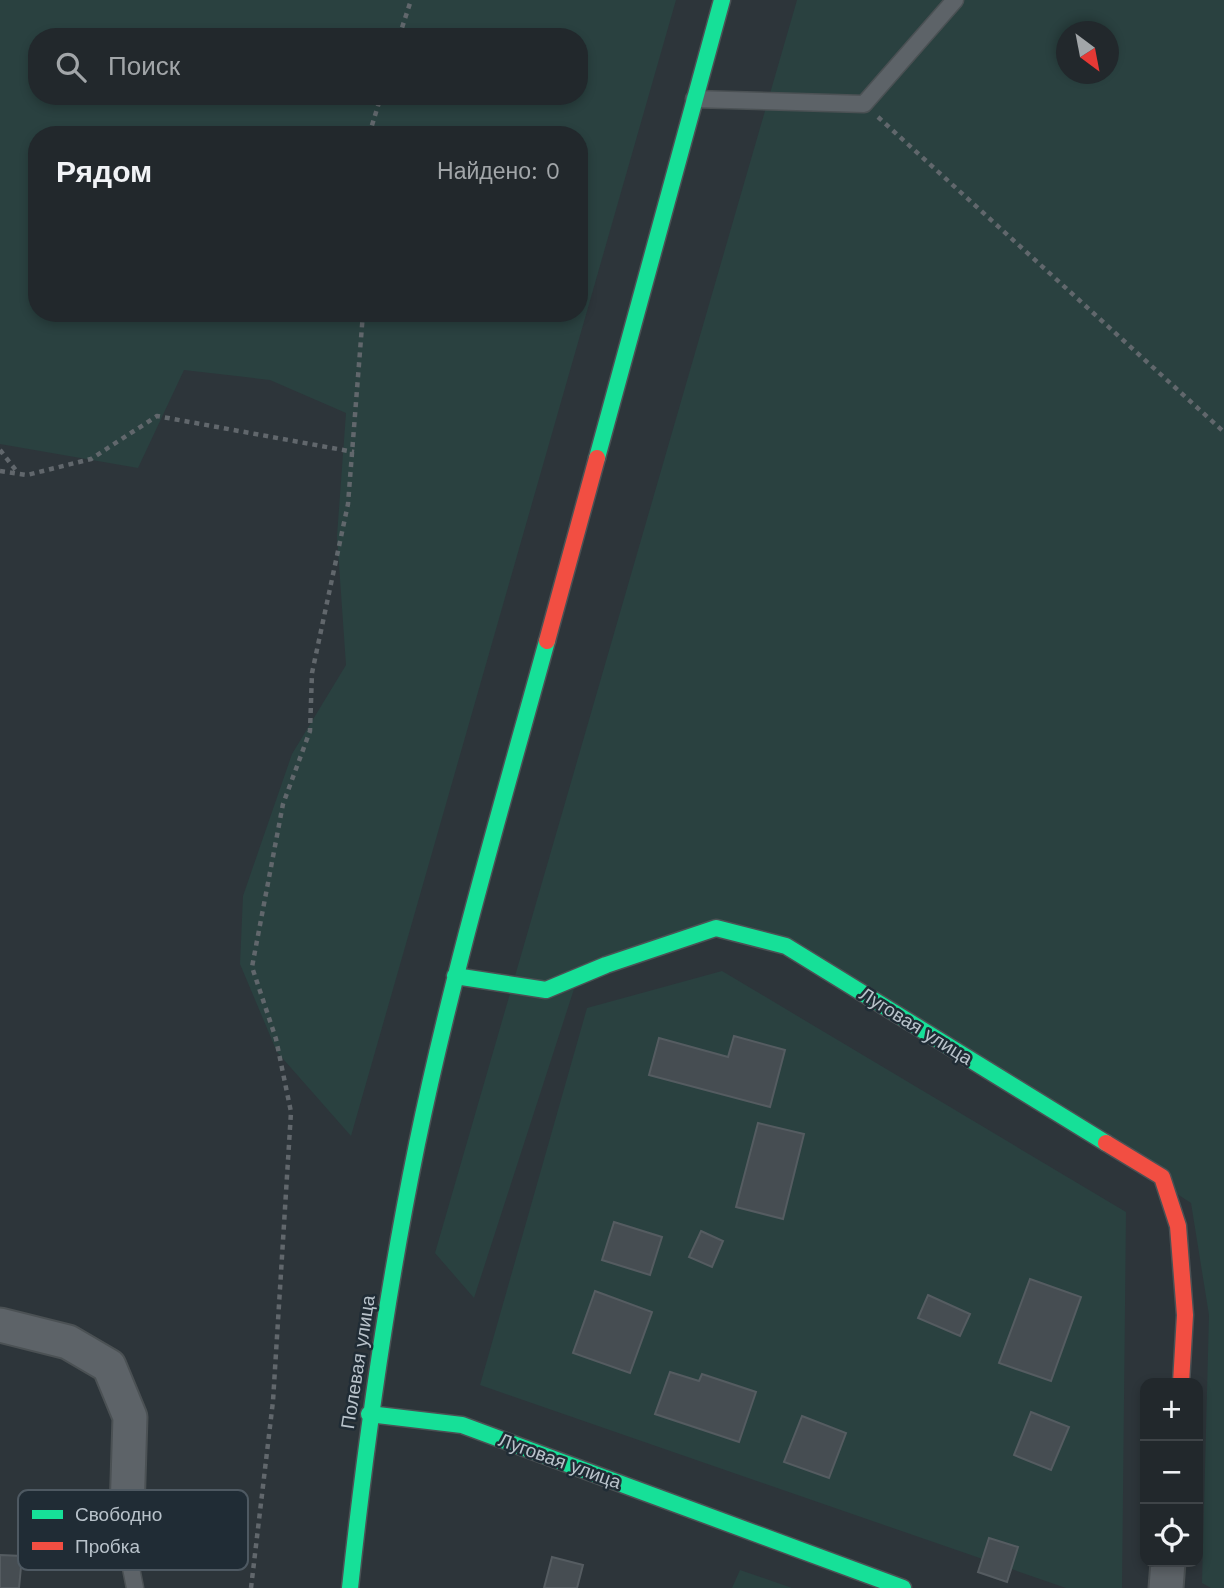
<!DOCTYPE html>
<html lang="ru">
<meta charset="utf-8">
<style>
body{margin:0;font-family:"Work Sans",sans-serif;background:#2a3034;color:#f1f3f6}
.controls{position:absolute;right:21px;bottom:21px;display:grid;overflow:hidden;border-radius:14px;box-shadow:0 4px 10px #0003}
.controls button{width:63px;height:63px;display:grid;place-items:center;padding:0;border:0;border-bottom:2px solid #3f4448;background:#22282c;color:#f1f3f6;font:35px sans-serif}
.compass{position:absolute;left:1056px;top:21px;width:63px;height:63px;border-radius:50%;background:#22282c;box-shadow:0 4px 10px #0003;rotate:148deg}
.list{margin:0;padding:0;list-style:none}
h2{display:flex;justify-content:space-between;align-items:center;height:91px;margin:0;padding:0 28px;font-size:30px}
h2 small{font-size:23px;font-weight:400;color:#a2a6a9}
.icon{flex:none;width:38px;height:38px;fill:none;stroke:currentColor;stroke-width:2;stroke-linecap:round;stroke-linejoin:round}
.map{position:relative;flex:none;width:1224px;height:1588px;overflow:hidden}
.search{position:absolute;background:#22282c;box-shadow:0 4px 10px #0003;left:28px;top:28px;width:560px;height:77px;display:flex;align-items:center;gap:18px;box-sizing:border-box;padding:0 24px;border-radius:28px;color:#a2a6a9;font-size:26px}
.panel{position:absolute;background:#22282c;box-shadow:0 4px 10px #0003;left:28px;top:126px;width:560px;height:196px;border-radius:28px}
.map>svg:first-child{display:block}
.green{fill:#2a4140;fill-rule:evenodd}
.building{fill:#464d52;stroke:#555c61;stroke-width:2}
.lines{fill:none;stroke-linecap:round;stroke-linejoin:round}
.lane-casing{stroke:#4b5154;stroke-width:19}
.street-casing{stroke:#4b5154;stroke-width:37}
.fast-casing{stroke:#4b5154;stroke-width:19}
.jam-casing{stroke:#4b5154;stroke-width:19}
.path{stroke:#61676c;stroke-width:4.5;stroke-dasharray:5 5;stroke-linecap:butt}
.lane{stroke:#5d6368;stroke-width:16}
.street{stroke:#5d6368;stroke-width:33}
.fast{stroke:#16e098;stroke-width:16}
.jam{stroke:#f24e42;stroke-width:16}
.labels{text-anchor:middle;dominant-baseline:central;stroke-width:5;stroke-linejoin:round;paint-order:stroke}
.street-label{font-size:19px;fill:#b8c2ca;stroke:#202c35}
.key{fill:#202c35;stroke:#4e5962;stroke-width:2}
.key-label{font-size:19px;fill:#b8c2ca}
</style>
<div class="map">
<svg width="1224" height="1588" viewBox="0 0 1224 1588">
<rect width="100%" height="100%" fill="#2d353a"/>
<!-- green -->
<path class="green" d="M0,0H676L351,1136L277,1052L240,964L243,896L292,754L346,665L337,536L346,413L270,380L184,370L138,468L0,444ZM37,37H579V96H37ZM37,135H579V313H37Z
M797,0H1224V1588H1211L1202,1583L1209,1315L1191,1203L773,933L699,934L574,989L474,1298L435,1253ZM1066,32H1108V74H1066Z
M722,971L1126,1212L1122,1588H1066L480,1385L587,1008Z
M740,1570L792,1588H732Z"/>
<!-- building -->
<path class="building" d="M734,1036L785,1050L770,1107L649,1075L659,1038L728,1057Z
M758,1123L804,1134L783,1219L736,1207Z
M614,1222L662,1237L650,1275L602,1260Z
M701,1231L723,1241L712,1267L689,1257Z
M1030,1279L1081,1297L1051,1381L999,1363Z
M595,1291L652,1312L630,1373L573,1353Z
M928,1295L970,1314L960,1336L918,1318Z
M670,1372L699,1381L702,1374L756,1392L739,1442L655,1414Z
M1031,1412L1069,1427L1051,1470L1014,1455Z
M802,1416L846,1433L829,1478L784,1462Z
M989,1538L1018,1547L1007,1582L978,1572Z
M0,1555L22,1556L19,1588H0Z
M552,1557L583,1565L577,1588H544Z"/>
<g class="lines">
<!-- lane casing -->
<g class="lane-casing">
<path id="lane" d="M694,99L864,104L955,0
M126,1543L135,1588"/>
</g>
<!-- street casing -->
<g class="street-casing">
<path id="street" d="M0,1325L68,1342L109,1366L130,1417L126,1543
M1166,1588L1168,1562"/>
</g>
<!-- fast casing -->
<g class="fast-casing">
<path id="fast" d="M597,458L722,0
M455,976L546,990L606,965L716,928L786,946L1106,1143
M369,1414L462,1425L903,1588
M350,1588C366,1439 387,1291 417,1144C452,974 501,808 547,641"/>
</g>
<!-- jam casing -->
<g class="jam-casing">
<path id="jam" d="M547,641L597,458
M1106,1143L1162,1177L1178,1226L1185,1315L1181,1383"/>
</g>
<!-- path -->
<path class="path" d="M399,37L411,0
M878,117L1224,432
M369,135L381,96
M0,450L18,473
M0,471L27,475L91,459L157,416L354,452
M251,1588L273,1401L291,1112L276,1039L252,967L283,804L310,731L312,673L348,504L363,313"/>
<!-- lane -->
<use href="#lane" class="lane"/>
<!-- street -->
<use href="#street" class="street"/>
<!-- fast -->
<use href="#fast" class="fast"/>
<!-- jam -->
<use href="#jam" class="jam"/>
</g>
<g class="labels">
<!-- street labels -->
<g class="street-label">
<text transform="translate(916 1026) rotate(32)">Луговая улица</text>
<text transform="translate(358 1362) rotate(-81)">Полевая улица</text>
<text transform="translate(560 1461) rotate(20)">Луговая улица</text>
</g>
</g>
<!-- legend -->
<rect x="18" y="1490" width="230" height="80" rx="10" class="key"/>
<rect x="32" y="1510" width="31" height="9" fill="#16e098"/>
<rect x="32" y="1542" width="31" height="8" fill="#f24e42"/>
<g class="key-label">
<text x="75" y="1521">Свободно</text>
<text x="75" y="1553">Пробка</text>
</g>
</svg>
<div class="controls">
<button>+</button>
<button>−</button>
<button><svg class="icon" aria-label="locate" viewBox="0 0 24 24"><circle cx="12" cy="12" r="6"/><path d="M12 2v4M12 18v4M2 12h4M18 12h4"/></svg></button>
</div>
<svg class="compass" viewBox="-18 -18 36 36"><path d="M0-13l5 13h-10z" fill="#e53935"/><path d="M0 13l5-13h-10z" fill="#a2a6a9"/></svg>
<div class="search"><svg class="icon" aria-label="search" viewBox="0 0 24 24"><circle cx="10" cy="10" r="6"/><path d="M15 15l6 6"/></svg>Поиск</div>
<section class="panel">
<h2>Рядом<small>Найдено: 0</small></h2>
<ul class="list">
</ul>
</section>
</div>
